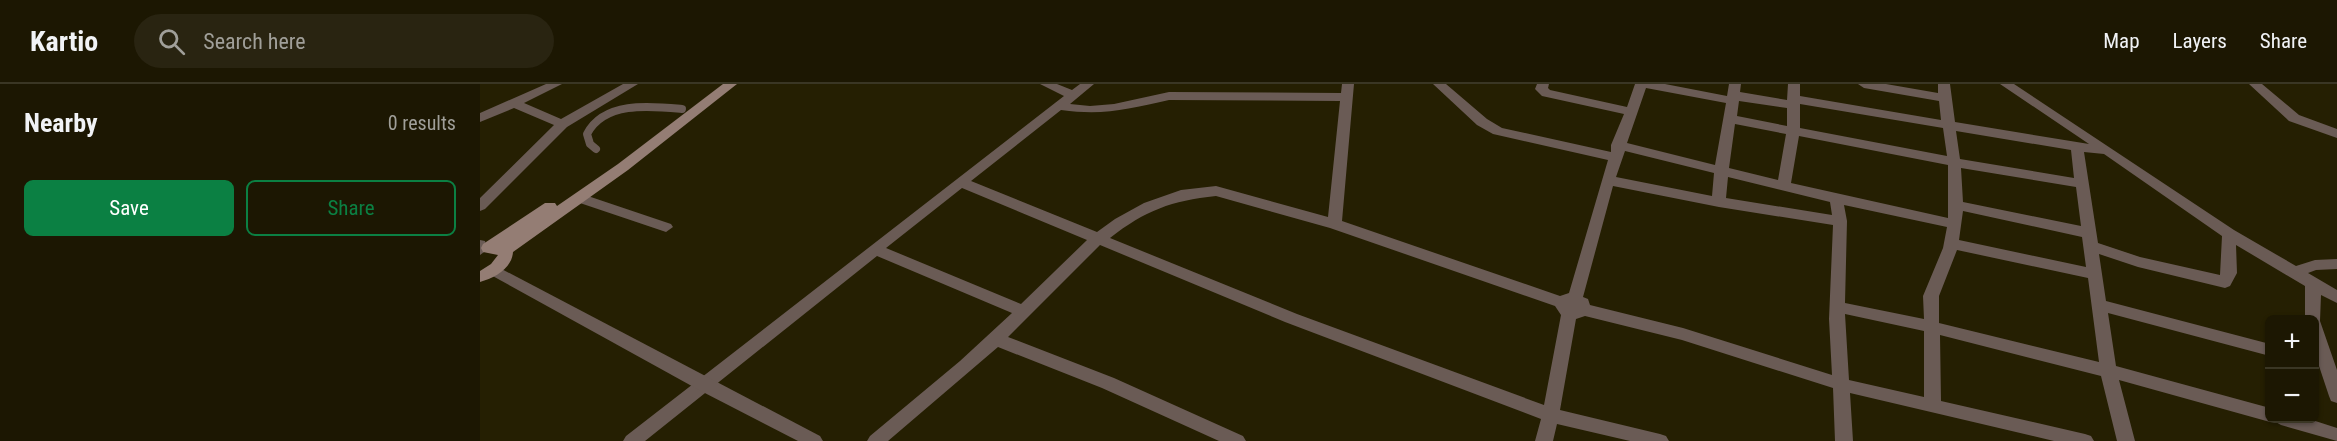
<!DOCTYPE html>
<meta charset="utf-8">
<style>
body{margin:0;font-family:"Roboto Condensed",sans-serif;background:#292411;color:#f1f3f6}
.controls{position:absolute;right:18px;bottom:18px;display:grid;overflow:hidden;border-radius:9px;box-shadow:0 2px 4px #0004}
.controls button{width:54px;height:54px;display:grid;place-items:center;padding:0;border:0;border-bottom:2px solid #3a3624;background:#1c1702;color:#f1f3f6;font:30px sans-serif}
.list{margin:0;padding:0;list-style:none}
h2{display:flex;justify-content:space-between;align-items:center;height:78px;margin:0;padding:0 24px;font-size:26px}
h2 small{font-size:20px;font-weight:400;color:#a09f99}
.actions{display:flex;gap:12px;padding:18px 24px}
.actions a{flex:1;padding:14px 0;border:2px solid #0b8043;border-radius:9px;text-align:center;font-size:21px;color:#0b8043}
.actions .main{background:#0b8043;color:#fff}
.icon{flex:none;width:33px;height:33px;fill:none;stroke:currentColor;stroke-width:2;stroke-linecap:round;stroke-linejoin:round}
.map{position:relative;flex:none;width:1857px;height:357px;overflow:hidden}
header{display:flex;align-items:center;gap:36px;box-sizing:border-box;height:84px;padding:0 30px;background:#1c1702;border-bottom:2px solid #3a3624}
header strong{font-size:28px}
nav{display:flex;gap:33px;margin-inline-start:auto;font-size:21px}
.search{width:420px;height:54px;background:#292411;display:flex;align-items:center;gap:15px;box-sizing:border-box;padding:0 21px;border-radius:33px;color:#a09f99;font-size:22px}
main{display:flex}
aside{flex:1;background:#1c1702}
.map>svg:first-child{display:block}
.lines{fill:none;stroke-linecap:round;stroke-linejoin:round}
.service{stroke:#6a5b55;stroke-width:8}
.minor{fill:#6a5b55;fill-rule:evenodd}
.tertiary{fill:#6a5b55;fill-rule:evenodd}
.secondary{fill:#947d74;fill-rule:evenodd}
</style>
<header>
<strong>Kartio</strong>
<div class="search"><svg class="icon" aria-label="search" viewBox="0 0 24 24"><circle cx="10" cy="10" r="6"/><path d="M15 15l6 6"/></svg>Search here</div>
<nav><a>Map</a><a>Layers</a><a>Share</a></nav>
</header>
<main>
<aside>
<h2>Nearby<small>0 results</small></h2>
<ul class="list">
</ul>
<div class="actions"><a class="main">Save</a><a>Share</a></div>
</aside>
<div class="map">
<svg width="1857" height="357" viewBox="0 0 1857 357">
<rect width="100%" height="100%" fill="#251f02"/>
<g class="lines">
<!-- service -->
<path class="service" d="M116,65L110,60L107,50C124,17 170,22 202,25"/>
<!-- minor -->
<path class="minor" d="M66,0H82L44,19L81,35L143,0H158L87,43L5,125L0,127V114L74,41L34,24L0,38V29Z
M560,0H577L592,6L600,0H614L590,20L610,22L634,20L689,8L861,9L862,0H874L862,137L1080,212L1089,209L1128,76L1013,50L997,41L953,0H966L1007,35L1022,44L1131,68V61L1144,30L1062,12L1055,5L1057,0H1069L1068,4L1070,6L1147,23L1155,0H1185L1247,12L1249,0H1261L1260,8L1307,16L1308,0H1320V12L1461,36L1459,17L1384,4L1378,0H1406L1458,9V0H1470L1475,38L1609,60L1520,0H1534L1754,146L1816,182L1835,176L1857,175V185L1836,186L1828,189L1857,206V219L1841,211L1840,237L1857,286V319L1851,317L1849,312L1834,267V236H1825V202L1756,161L1757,189L1750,202L1745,204L1658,183L1619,170L1626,217L1790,260V272L1628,229L1636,282L1790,324V334H1826L1857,344V357L1801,341L1794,337L1790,338L1639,296L1655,357H1637L1621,292L1460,251L1461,317L1605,350L1611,352L1614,357H1574L1370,309L1373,357H1355L1353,304L1202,256L1105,232L1096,235L1080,326L1180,350L1186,352L1189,357H1150L1077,340L1073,357H1055L1061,335L805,238L620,161L528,253L634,294L763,352L766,357H739L622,304L518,263L408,357H387L390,352L480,277L532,229L397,172L165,357H143L146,352L584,12ZM1166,4L1246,19L1235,81L1147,59ZM689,16L860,17L848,133L736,102L701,106L664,119L635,135L617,148L491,97L581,26C624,32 648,25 689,16ZM1259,17L1307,24V42L1257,32ZM1320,20L1463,44L1467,72L1320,44ZM1255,40L1306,50L1298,96L1249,84ZM1476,47L1591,66L1594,94L1480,75ZM1319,52L1468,81V134L1311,99ZM1145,67L1234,89L1232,112L1136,93ZM1604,68L1624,70L1742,152L1740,191L1660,173L1618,159ZM1481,84L1596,103L1601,142L1483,118ZM1248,93L1350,118L1352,131L1246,114ZM1133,102L1239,123L1353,141L1349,235L1352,291L1203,244L1110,221L1108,215L1103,213ZM482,104L607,156L541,220L406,164ZM736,112L850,144L1075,222L1081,231L1064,321L817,230L630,154C666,126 691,117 736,112ZM1364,121L1467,143L1463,164L1443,212L1444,235L1365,219L1367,137ZM1483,127L1602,153L1606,183L1479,156ZM1477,166L1608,194L1619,278L1459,239V212ZM1365,230L1444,247V313L1369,296Z
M1769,0H1782L1819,31L1857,45V54L1809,37Z
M99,109L191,140L193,143L186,148L94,117L92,114Z
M0,156L5,157L7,166L0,171Z"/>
<!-- tertiary -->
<path class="tertiary" d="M14,181L340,352L343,357H318L219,306L9,190L6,186L9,182Z"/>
<!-- secondary -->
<path class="secondary" d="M243,0H257L148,86L33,168C32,184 15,194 0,198V187L11,180L18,171L3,168L1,164L3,160L65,119H75L77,122L138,80Z"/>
</g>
</svg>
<div class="controls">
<button>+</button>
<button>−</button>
</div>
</div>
</main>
